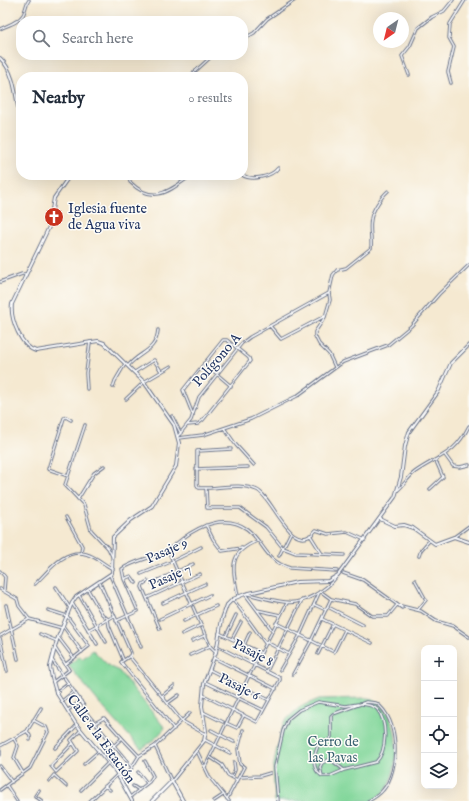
<!DOCTYPE html>
<meta charset="utf-8">
<style>
body{margin:0;font-family:"IM FELL English",serif;background:#f6f6f7;color:#1f2937}
.controls{position:absolute;right:12px;bottom:12px;display:grid;overflow:hidden;border-radius:8px;box-shadow:0 4px 16px #0002}
.controls button{width:36px;height:36px;display:grid;place-items:center;padding:0;border:0;border-bottom:1px solid #e0e1e3;background:#fff;color:#1f2937;font:20px sans-serif}
.compass{position:absolute;left:373px;top:12px;width:36px;height:36px;border-radius:50%;background:#fff;box-shadow:0 4px 16px #0002;rotate:215deg}
.list{margin:0;padding:0;list-style:none}
h2{display:flex;justify-content:space-between;align-items:center;height:52px;margin:0;padding:0 16px;font-size:17px}
h2 small{font-size:13px;font-weight:400;color:#747a83}
.icon{flex:none;width:22px;height:22px;fill:none;stroke:currentColor;stroke-width:2;stroke-linecap:round;stroke-linejoin:round}
.map{position:relative;flex:none;width:469px;height:801px;overflow:hidden}
.search{position:absolute;background:#fff;box-shadow:0 4px 16px #0002;left:16px;top:16px;width:232px;height:44px;display:flex;align-items:center;gap:10px;box-sizing:border-box;padding:0 14px;border-radius:16px;color:#747a83;font-size:15px}
.panel{position:absolute;background:#fff;box-shadow:0 4px 16px #0002;left:16px;top:72px;width:232px;height:108px;border-radius:16px}
.map>svg:first-child{display:block}
.green{fill:#80d699;stroke:#4e827c}
.lines{fill:none;stroke-linecap:round;stroke-linejoin:round}
.minor-casing{stroke:#677086;stroke-width:3.5}
.tertiary-casing{stroke:#677086;stroke-width:4}
.secondary-casing{stroke:#677086;stroke-width:4.5}
.minor{stroke:#fff;stroke-width:1.5}
.tertiary{stroke:#fff;stroke-width:2}
.secondary{stroke:#fff;stroke-width:2.5}
.labels{text-anchor:middle;dominant-baseline:central;stroke-width:3;stroke-linejoin:round;paint-order:stroke}
.poi-label{font-size:14px;fill:#1b2f5e;stroke:#fdfcf7;text-anchor:start}
.street-label{font-size:14px;fill:#1b2f5e;stroke:#fdfcf7}
.park-label{font-size:14px;fill:#396170;stroke:#fdfcf7}
</style>
<div class="map">
<svg width="469" height="801" viewBox="0 0 469 801">
<rect width="100%" height="100%" fill="#fdfcf7"/>
<filter id="ink" filterUnits="userSpaceOnUse"><feTurbulence type="fractalNoise" baseFrequency=".025" numOctaves="2"/><feDisplacementMap in="SourceGraphic" scale="8" xChannelSelector="R" yChannelSelector="G"/><feConvolveMatrix kernelMatrix="1 2 1 2 8 2 1 2 1" color-interpolation-filters="sRGB"/></filter>
<filter id="wash" filterUnits="userSpaceOnUse"><feTurbulence type="fractalNoise" baseFrequency=".012" numOctaves="4" result="noise"/><feDisplacementMap in="SourceGraphic" scale="16" xChannelSelector="R" yChannelSelector="G"/><feGaussianBlur stdDeviation="0.9" result="paint"/><feColorMatrix in="noise" values="0 0 0 0 0 0 0 0 0 0 0 0 0 0 0 0 0 1.4 0 .05"/><feComposite in="paint" operator="in"/></filter>
<g filter="url(#wash)">
<rect width="100%" height="100%" fill="#f5e9d1"/>
<!-- green -->
<path class="green" d="M93,650L110,667L119,671L165,728L153,741L141,749L101,705L68,665L80,656L82,659Z
M368,698C402,707 401,764 387,788C383,794 378,797 373,801H275L273,769L276,753L284,722L300,707L319,699Z"/>
</g>
<g filter="url(#ink)">
<g class="lines">
<!-- minor casing -->
<g class="minor-casing">
<path id="minor" d="M0,29C8,25 18,23 23,15C26,10 25,5 29,0
M243,39L254,33L267,19L295,0
M409,75L402,56L410,46L418,28L432,17L444,11L453,0
M189,77L213,55
M451,83L448,72L454,47L449,38L450,24L465,0
M129,175L130,182C154,206 170,190 192,175
M242,175C252,181 271,177 278,168
M0,282L22,274H26
M270,326L281,339L325,316
M204,363L231,386
M128,366C140,351 156,352 158,330
M335,367L329,354L319,344L315,336V332L325,317L330,300L329,293L333,275L337,270L346,268L371,248C372,238 369,229 371,219C372,211 381,197 388,191
M135,372L154,360L161,371
M113,387L115,381L125,364
M87,389L86,373L90,342
M126,399L144,382L171,366
M172,416L181,434
M85,425L65,485L84,505L91,530L108,548L112,556
M187,425L198,424L203,420L250,361L249,358L227,340H223L183,390L193,415
M224,428L236,445L254,465
M178,436L191,420L199,397L242,343L250,337L329,293
M179,438L203,435L251,419L297,396L343,362L388,345L411,326L439,294L469,265
M231,449L197,451V485L199,488C217,489 240,482 257,490C273,497 293,560 316,530L328,534L347,532L365,540
M445,455L453,466L460,467L469,465
M196,469L248,467
M68,476L48,469L64,418L66,417L71,420
M206,489L207,508H240L266,527L283,548L296,553L344,555
M430,489L443,477L436,461
M398,490C404,485 408,477 415,472C439,455 454,456 469,426
M78,499L94,473L104,466
M66,517L82,546L81,553
M206,525L213,539L222,551L242,548
M310,535L322,554
M454,537L469,526
M168,550L210,646L216,652
M279,556L291,532
M419,556L421,550L429,541
M0,571L5,577L4,590
M343,573L363,580L402,608
M141,574L173,561L201,547
M110,575L141,647
M124,579L131,576L136,583
M415,580L426,600L418,610
M148,581L143,584L142,587L160,629
M100,583L131,653L130,656L121,662L174,729
M152,583L193,564
M35,584C48,572 64,548 86,554C97,557 103,564 113,569
M56,587L70,608
M0,589L17,599L19,606L29,619
M88,590L102,614L108,619L109,626L123,659
M245,594L272,630
M248,594C260,597 273,601 285,602C303,605 327,590 337,576
M79,595L106,642
M238,596C233,569 227,553 257,541
M147,598L200,574
M233,599L265,643
M72,603L97,644
M163,603L205,584
M6,605L18,659
M315,605L326,610
M328,607L363,625
M48,610L67,616L89,646L66,664
M257,610L280,615
M160,619L210,595
M322,619L372,643
M116,621L138,611L124,579L122,569C135,560 153,558 167,550C173,547 177,543 182,539C200,525 226,514 247,529C265,543 264,560 290,568L337,571
M184,621L216,606
M276,623L334,652L345,630
M63,626L82,652
M88,630L114,616
M219,633L261,653
M40,634L57,641
M182,634L201,625
M0,636L29,619L62,628
M226,636L236,615
M58,637L74,658
M0,638L7,671
M232,639L241,622
M192,641L206,635
M266,642L289,654
M244,645L250,632
M318,654L333,624
M190,655L210,646
M129,656L182,721L205,734
M214,658L276,689
M52,660L84,706L85,711L132,767
M210,670L269,700
M280,670L300,635L320,591L331,599L355,604L372,616H388L397,605L421,611L436,621L453,626L469,637
M267,671L302,600
M293,674L311,641L331,599
M53,682L69,670L55,648
M205,682L263,710
M56,692L68,683
M203,695L257,722L280,680V678L217,646
M162,696L174,686
M62,701L74,691
M168,703L179,695
M68,710L81,701
M203,712L223,722
M95,723L104,718L122,738
M226,723L237,728L244,715
M211,730L234,742
M27,731L30,736V740
M14,739L18,746L14,758L23,773
M205,740L230,753
M73,743L78,751L56,772L51,766L73,743L71,740L81,730
M0,746L27,731L41,708
M155,746L171,780
M55,748L77,725
M0,750V755
M197,751L210,778L229,801
M103,756L122,738L139,756
M210,757L222,765L228,775L237,780
M84,764L99,751
M0,766L12,782
M205,767L249,676L287,603
M344,770L376,762C387,751 388,722 377,709C373,705 368,705 362,704
M138,772L147,783
M54,775L66,786
M322,776L320,767L322,763L330,759L344,770L330,776H322C310,768 314,753 320,742L328,741L331,737V716L333,714L366,702L376,703C400,719 400,770 383,790C379,795 374,798 368,801
M232,777L235,770L234,762
M240,777L260,776L270,773
M119,778L129,772L139,756L155,746L190,713
M49,781L54,775
M7,786L17,801
M105,786L110,790
M133,786L139,790
M0,790L30,768L48,732L46,727L33,720
M39,790L35,796L42,801
M81,790L108,763
M130,797L149,782L153,776L145,761
M227,799L244,767L240,764L238,749L243,730
M90,801L117,775
M214,801L223,795
M278,801L275,767L283,731L288,719L299,710L318,702L346,706L358,704"/>
</g>
<!-- tertiary casing -->
<g class="tertiary-casing">
<path id="tertiary" d="M0,58C16,73 16,102 21,122
M70,175L54,198L49,227L12,304C10,319 21,347 36,351L98,341L104,343L144,382L174,425L179,443L176,466L152,506L131,520L113,537L112,573L76,597L72,603L57,640L50,667L52,678L56,692L76,724L116,772L132,801
M380,519L395,526L404,525L413,528L435,544L454,537L469,542
M172,781L204,741L206,731L202,706L204,684L216,652L222,619L227,605L233,599L245,594L297,582L328,581L338,575L395,497L401,477L405,446L409,432L438,392L451,363L469,345"/>
</g>
<!-- secondary casing -->
<g class="secondary-casing">
<path id="secondary" d="M152,801L172,781L183,801"/>
</g>
<!-- minor -->
<use href="#minor" class="minor"/>
<!-- tertiary -->
<use href="#tertiary" class="tertiary"/>
<!-- secondary -->
<use href="#secondary" class="secondary"/>
</g>
</g>
<!-- icons -->
<defs>
<g id="church-disc" transform="scale(1)"><circle r="9.5" fill="#c8321e" stroke="#fdfcf7"/><path d="M-1.2-6h2.4v3.5h3.3v2.4h-3.3V6h-2.4V-.1h-3.3v-2.4h3.3Z" fill="#fff"/></g>
</defs>
<g fill-rule="evenodd">
<use href="#church-disc" x="54" y="217"/>
</g>
<g class="labels">
<!-- poi labels -->
<g class="poi-label">
<text x="68" y="209">Iglesia fuente<tspan x="68" dy="16">de Agua viva</tspan></text>
</g>
<!-- street labels -->
<g class="street-label">
<text transform="translate(217 360) rotate(-49)">Polígono A</text>
<text transform="translate(167 551) rotate(-24)">Pasaje 9</text>
<text transform="translate(170 577) rotate(-24)">Pasaje 7</text>
<text transform="translate(253 653) rotate(27)">Pasaje 8</text>
<text transform="translate(239 687) rotate(27)">Pasaje 6</text>
<text transform="translate(101 739) rotate(54)">Calle a la Estación</text>
</g>
<!-- park labels -->
<g class="park-label">
<text x="333" y="742">Cerro de<tspan x="333" dy="16">las Pavas</tspan></text>
</g>
</g>
</svg>
<div class="controls">
<button>+</button>
<button>−</button>
<button><svg class="icon" aria-label="locate" viewBox="0 0 24 24"><circle cx="12" cy="12" r="6"/><path d="M12 2v4M12 18v4M2 12h4M18 12h4"/></svg></button>
<button><svg class="icon" aria-label="layers" viewBox="0 0 24 24"><path d="M12 4l9 5-9 5-9-5zM3 14l9 5 9-5"/></svg></button>
</div>
<svg class="compass" viewBox="-18 -18 36 36"><path d="M0-13l5 13h-10z" fill="#e53935"/><path d="M0 13l5-13h-10z" fill="#747a83"/></svg>
<div class="search"><svg class="icon" aria-label="search" viewBox="0 0 24 24"><circle cx="10" cy="10" r="6"/><path d="M15 15l6 6"/></svg>Search here</div>
<section class="panel">
<h2>Nearby<small>0 results</small></h2>
<ul class="list">
</ul>
</section>
</div>
